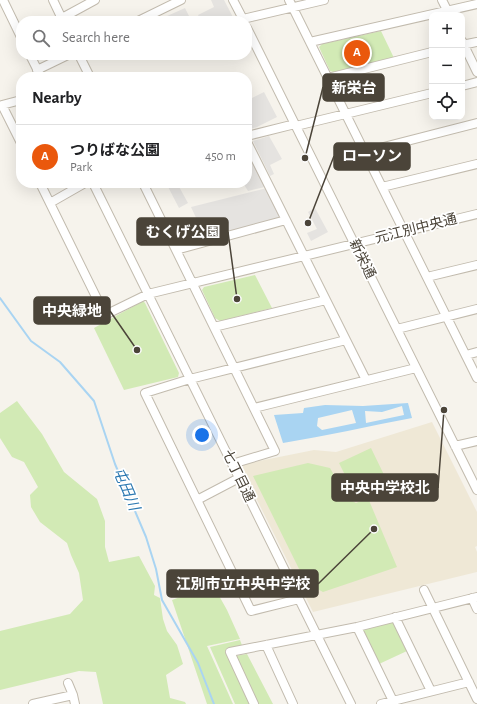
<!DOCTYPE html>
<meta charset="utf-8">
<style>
body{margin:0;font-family:"Alegreya Sans","Noto Sans JP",sans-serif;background:#f2f2f2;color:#202124}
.controls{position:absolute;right:12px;top:12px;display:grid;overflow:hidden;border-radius:8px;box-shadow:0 4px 16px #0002}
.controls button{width:36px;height:36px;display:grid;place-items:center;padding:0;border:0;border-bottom:1px solid #e0e0e0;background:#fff;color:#202124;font:20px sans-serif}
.you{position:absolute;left:202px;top:435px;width:14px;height:14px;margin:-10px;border:3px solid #fff;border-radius:50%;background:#1a73e8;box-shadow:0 0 0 6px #1a73e833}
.badge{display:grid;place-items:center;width:26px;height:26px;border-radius:50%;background:#ea580c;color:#fff;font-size:13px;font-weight:700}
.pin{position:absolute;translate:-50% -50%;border:2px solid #fff;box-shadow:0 1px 4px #0006}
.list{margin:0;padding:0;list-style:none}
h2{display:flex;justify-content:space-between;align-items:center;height:52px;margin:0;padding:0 16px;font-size:17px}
h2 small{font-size:13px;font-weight:400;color:#757577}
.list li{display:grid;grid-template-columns:26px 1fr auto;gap:12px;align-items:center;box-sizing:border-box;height:64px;padding:0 16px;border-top:1px solid #e0e0e0}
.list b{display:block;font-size:15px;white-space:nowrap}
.list p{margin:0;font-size:13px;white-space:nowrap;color:#757577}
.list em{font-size:13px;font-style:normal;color:#757577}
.icon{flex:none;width:22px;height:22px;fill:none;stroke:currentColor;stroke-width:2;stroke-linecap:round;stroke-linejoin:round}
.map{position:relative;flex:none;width:477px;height:704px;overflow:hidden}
.search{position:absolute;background:#fff;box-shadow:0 4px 16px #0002;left:16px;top:16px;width:236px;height:44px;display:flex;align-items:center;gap:10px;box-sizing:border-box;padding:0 14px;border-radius:16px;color:#757577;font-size:15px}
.panel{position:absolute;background:#fff;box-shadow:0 4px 16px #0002;left:16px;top:72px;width:236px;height:116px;border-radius:16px}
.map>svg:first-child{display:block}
.education{fill:#efe8d6}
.green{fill:#d2eab5}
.parking{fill:#e5e3e0}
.water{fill:#a9d4f2;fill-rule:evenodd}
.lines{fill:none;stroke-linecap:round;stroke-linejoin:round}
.stream{stroke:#a9d4f2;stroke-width:2}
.minor-casing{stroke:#c2bbae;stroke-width:10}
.minor{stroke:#fff;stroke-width:8}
.labels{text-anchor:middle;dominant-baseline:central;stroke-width:3.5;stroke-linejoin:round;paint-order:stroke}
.street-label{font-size:14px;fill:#4b4439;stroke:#fff}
.water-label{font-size:15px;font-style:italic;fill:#2e7ab2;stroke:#fff}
.leader{fill:none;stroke:#4b4439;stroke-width:1.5}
.callout-dot{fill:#4b4439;stroke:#fff;stroke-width:1.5}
.callout{fill:#4b4439;stroke:#4b4439;stroke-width:1.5}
.callout-label{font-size:15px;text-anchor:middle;font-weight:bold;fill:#fff}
</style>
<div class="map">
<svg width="477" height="704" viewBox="0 0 477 704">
<rect width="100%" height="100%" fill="#f6f3ec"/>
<!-- education -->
<path class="education" d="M432,422L477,512V546L475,547L477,552V572L313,612L242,470L244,464L314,450L336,452Z"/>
<!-- green -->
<path class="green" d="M381,31L394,58L333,72L330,71L319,47L322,44Z
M255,275L272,308L220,321L215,318L202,290L204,287Z
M143,301L145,303L179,373L178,377L124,390L94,328Z
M17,401L42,434L64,472L97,499L105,521V547L109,562L139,556L155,586L154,595L160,598L163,619L167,631L177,645L183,664L166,675L170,698L185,702L186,704H103L96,672L79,671L0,690V631L70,614L83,600L79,573L71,555L67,543L40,522L31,507L30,495L38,487L24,462L12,457L0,438V413Z
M371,448L387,481L356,497L339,463Z
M308,463L330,468L347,498L356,503L368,498L397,567L323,592L306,583L253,476Z
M213,585L227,610L240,639L207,646L233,704H207L172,600Z
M393,622L407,651L379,664L362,631L364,628Z
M240,640L243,648L228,651L252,704H235L210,647Z
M247,654L273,704H257L235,656Z"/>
<!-- parking -->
<path class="parking" d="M211,0H224L235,21H201L198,15L214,7Z
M185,8L191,20L188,21H156Z
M264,92L277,117L257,127L247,130V105L252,102L250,99Z
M269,136L282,159L270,165L274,174L270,176L253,141Z
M247,149L265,187L248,191L243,183H247Z
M166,183H177L188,203L179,208Z
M267,188L280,217L278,219L205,237L191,207Z
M315,208L328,232L311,241L307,233L317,229L308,212Z"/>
<!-- water -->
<path class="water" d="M408,403L412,418C369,426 326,436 283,443L274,415L303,413L304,408L325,405L363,406ZM402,406L404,415L366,423L365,411L382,412ZM352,410L356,423L322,430L317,426L318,418Z"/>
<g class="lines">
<!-- stream -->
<path class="stream" d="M0,298L31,341L60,362L94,401L115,464L146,537L156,569L162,600L198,663L214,704"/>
<!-- minor casing -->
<g class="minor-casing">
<path id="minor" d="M3,0L21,37
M53,0L63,21
M233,0L244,21
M289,0L477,378
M442,0L449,14
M62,18L95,0
M243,19L324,0
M138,21L181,0
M247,28L477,490
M462,41L477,72
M310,42L477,4
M462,45L477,42
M30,55L41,77
M79,55L90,77
M37,70L68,55
M328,78L432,52
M462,86L477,82
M21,100L2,105L21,143
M296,126L432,93
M247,136L295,124
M247,142L366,380
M364,152L477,123
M40,183L105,315L148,294L477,214
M93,183L351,704
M143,183L275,451L232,464
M382,187L477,164
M50,203L85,183
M176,250L286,220
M427,277L477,265
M214,327L326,300
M397,329L477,309
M466,355L477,352
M254,408L416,368
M455,446L477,441
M197,500L239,478
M424,590L477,699
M472,598L477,609
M299,599L251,611L145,393L190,379L346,340
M395,617L431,691
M357,627L393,701
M266,645L293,704
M68,683L73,695L75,704
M33,704L73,695
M254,704L230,652L357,627L477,597
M381,704L469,682"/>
</g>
<!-- minor -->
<use href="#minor" class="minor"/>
</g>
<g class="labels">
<!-- street labels -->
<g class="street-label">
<text transform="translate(416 229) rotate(-14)">元江別中央通</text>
<text transform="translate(362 259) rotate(64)">新栄通</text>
<text transform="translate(238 476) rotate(64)">七丁目通</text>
</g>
<!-- water labels -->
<g class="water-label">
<text transform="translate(126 489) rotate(67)">屯田川</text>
</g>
</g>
<!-- callouts -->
<path class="leader" d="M305 158L323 87M308 223L334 156M237 299L228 232M137 350L110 311M444 410L438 488M374 529L318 584"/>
<g class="callout-dot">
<circle cx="305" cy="158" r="4"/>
<circle cx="308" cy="223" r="4"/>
<circle cx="237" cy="299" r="4"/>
<circle cx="137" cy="350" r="4"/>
<circle cx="444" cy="410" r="4"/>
<circle cx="374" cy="529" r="4"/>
</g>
<g class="callout">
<rect x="323" y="74" width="61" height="27" rx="4"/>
<rect x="334" y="143" width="76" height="27" rx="4"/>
<rect x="137" y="218" width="91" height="27" rx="4"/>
<rect x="34" y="297" width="76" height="27" rx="4"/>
<rect x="332" y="474" width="106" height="27" rx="4"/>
<rect x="167" y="570" width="151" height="27" rx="4"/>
</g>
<g class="callout-label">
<text x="354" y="93">新栄台</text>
<text x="372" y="161">ローソン</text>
<text x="183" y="237">むくげ公園</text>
<text x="72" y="316">中央緑地</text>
<text x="385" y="493">中央中学校北</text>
<text x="243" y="589">江別市立中央中学校</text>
</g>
</svg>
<div class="controls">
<button>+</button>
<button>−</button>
<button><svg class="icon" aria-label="locate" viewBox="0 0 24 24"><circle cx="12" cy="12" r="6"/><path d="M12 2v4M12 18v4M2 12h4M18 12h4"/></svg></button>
</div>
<div class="you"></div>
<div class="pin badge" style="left:357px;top:53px">A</div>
<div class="search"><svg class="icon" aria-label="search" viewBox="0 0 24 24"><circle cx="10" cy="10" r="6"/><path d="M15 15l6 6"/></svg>Search here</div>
<section class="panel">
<h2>Nearby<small></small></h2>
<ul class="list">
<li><span class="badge">A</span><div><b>つりばな公園</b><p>Park</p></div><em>450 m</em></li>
</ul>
</section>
</div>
